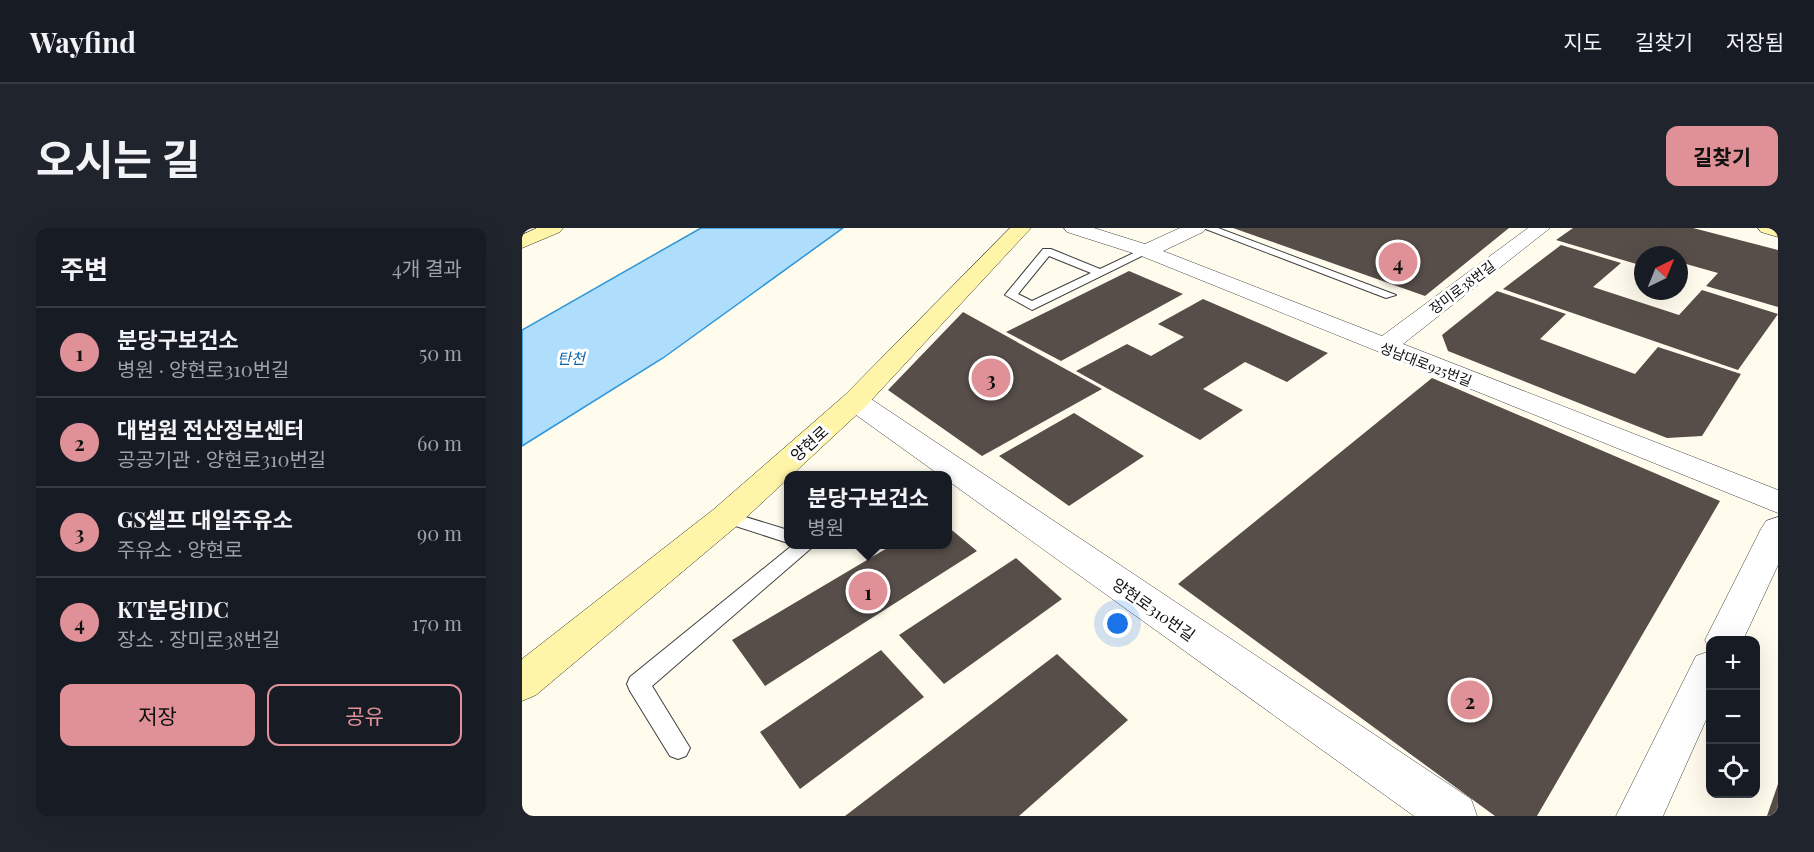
<!DOCTYPE html>
<html lang="ko">
<meta charset="utf-8">
<style>
body{margin:0;font-family:"Playfair Display","Noto Sans KR",serif;background:#20242c;color:#f1f3f6}
.controls{position:absolute;right:18px;bottom:18px;display:grid;overflow:hidden;border-radius:12px;box-shadow:0 6px 24px #0002}
.controls button{width:54px;height:54px;display:grid;place-items:center;padding:0;border:0;border-bottom:2px solid #363941;background:#171b24;color:#f1f3f6;font:30px sans-serif}
.compass{position:absolute;left:1112px;top:18px;width:54px;height:54px;border-radius:50%;background:#171b24;box-shadow:0 6px 24px #0002;rotate:43deg}
.you{position:absolute;left:596px;top:396px;width:21px;height:21px;margin:-15px;border:4px solid #fff;border-radius:50%;background:#1a73e8;box-shadow:0 0 0 9px #1a73e833}
.badge{display:grid;place-items:center;width:39px;height:39px;border-radius:50%;background:#df9197;color:#111;font-size:20px;font-weight:700}
.pin{position:absolute;translate:-50% -50%;border:3px solid #fff;box-shadow:0 2px 6px #0006}
.popup{position:absolute;left:262px;top:243px;width:168px;height:78px;box-sizing:border-box;display:grid;place-content:center;border-radius:12px;background:#171b24;filter:drop-shadow(0 2px 4px #0005);font-size:20px;white-space:nowrap;color:#9ea1a6}
.popup b{font-size:22px;color:#f1f3f6}
.popup::after{content:'';position:absolute;left:50%;top:100%;margin-left:-12px;border:12px solid transparent;border-top-color:#171b24}
.list{margin:0;padding:0;list-style:none}
h2{display:flex;justify-content:space-between;align-items:center;height:78px;margin:0;padding:0 24px;font-size:26px}
h2 small{font-size:20px;font-weight:400;color:#9ea1a6}
.list li{display:grid;grid-template-columns:39px 1fr auto;gap:18px;align-items:center;box-sizing:border-box;height:90px;padding:0 24px;border-top:2px solid #363941}
.list b{display:block;font-size:22px;white-space:nowrap}
.list p{margin:0;font-size:20px;white-space:nowrap;color:#9ea1a6}
.list em{font-size:20px;font-style:normal;color:#9ea1a6}
.actions{display:flex;gap:12px;padding:18px 24px}
.actions a{flex:1;padding:14px 0;border:2px solid #df9197;border-radius:12px;text-align:center;font-size:21px;color:#df9197}
.actions .main{background:#df9197;color:#111}
.icon{flex:none;width:33px;height:33px;fill:none;stroke:currentColor;stroke-width:2;stroke-linecap:round;stroke-linejoin:round}
.map{position:relative;flex:none;width:1256px;height:588px;overflow:hidden;border-radius:12px}
header{display:flex;align-items:center;gap:36px;box-sizing:border-box;height:84px;padding:0 30px;background:#171b24;border-bottom:2px solid #363941}
header strong{font-size:28px}
nav{display:flex;gap:33px;margin-inline-start:auto;font-size:21px}
.intro{display:flex;align-items:center;justify-content:space-between;box-sizing:border-box;height:144px;padding:0 36px}
h1{margin:0;font-size:42px}
.button{padding:15px 27px;border-radius:12px;background:#df9197;color:#111;font-size:21px;font-weight:700}
main{display:flex;gap:36px;padding:0 36px}
aside{flex:1;background:#171b24;border-radius:12px;box-shadow:0 6px 24px #0002}
.map>svg:first-child{display:block}
.water{fill:#aedefb;stroke:#2f95d8;stroke-width:1.5}
.building{fill:#574e49}
.lines{fill:none;stroke-linecap:round;stroke-linejoin:round}
.lane-casing{stroke:#404040;stroke-width:2}
.street-casing{stroke:#404040;stroke-width:1}
.secondary-casing{stroke:#2f2f2f;stroke-width:1}
.lane{fill:#fff;fill-rule:evenodd}
.street{fill:#fff;fill-rule:evenodd}
.secondary{fill:#fff5a9;fill-rule:evenodd}
.labels{text-anchor:middle;dominant-baseline:central;stroke-width:6;stroke-linejoin:round;paint-order:stroke}
.far-street-label{font-size:14px;fill:#0d0d0d;stroke:#fff}
.far-water-label{font-size:15px;font-style:italic;fill:#0d65a9;stroke:#fff}
.street-label{font-size:16px;fill:#0d0d0d;stroke:#fff}
</style>
<header>
<strong>Wayfind</strong>
<nav><a>지도</a><a>길찾기</a><a>저장됨</a></nav>
</header>
<div class="intro"><h1>오시는 길</h1><a class="button">길찾기</a></div>
<main>
<aside>
<h2>주변<small>4개 결과</small></h2>
<ul class="list">
<li><span class="badge">1</span><div><b>분당구보건소</b><p>병원 · 양현로310번길</p></div><em>50 m</em></li>
<li><span class="badge">2</span><div><b>대법원 전산정보센터</b><p>공공기관 · 양현로310번길</p></div><em>60 m</em></li>
<li><span class="badge">3</span><div><b>GS셀프 대일주유소</b><p>주유소 · 양현로</p></div><em>90 m</em></li>
<li><span class="badge">4</span><div><b>KT분당IDC</b><p>장소 · 장미로38번길</p></div><em>170 m</em></li>
</ul>
<div class="actions"><a class="main">저장</a><a>공유</a></div>
</aside>
<div class="map">
<svg width="1256" height="588" viewBox="0 0 1256 588">
<rect width="100%" height="100%" fill="#fffcee"/>
<!-- water -->
<path class="water" d="M179,0H321L141,130L0,218V102Z"/>
<!-- building -->
<path class="building" d="M711,0H987L903,68Z
M1051,0H1171L1256,22V79L1184,58L1196,45L1157,34V27H1121V38L1034,12Z
M1039,17L1099,35L1071,59L1157,87L1180,62L1256,86L1216,142L981,61Z
M607,43L661,66L539,133L484,104Z
M975,63L1044,86L1018,111L1113,146L1136,119L1219,146L1180,208L1145,210L926,123L920,107Z
M681,71L806,125L765,154L723,134L681,161L721,182L678,212L554,143L605,116L629,128L662,109L636,96Z
M441,84L538,138L580,161L460,228L366,162Z
M910,150L1198,273L1015,588H973L656,356Z
M552,185L622,228L547,278L477,228Z
M425,298L455,323L243,458L210,412L372,316H425Z
M494,330L540,371L422,456L377,407Z
M359,422L402,469L278,561L238,504Z
M535,426L606,492L497,588H323Z
M1256,556V588H1245Z"/>
<g class="lines">
<!-- lane casing -->
<g class="lane-casing">
<path id="lane" d="M681,0H696L874,67L864,70Z
M521,21H529L578,41L620,21L630,23L510,82L483,67ZM527,28L569,45L510,73L496,66Z
M204,283L266,302V315L198,293L195,289L198,285Z
M272,316H294L130,458L168,520L164,528L156,531L148,528L108,463L105,456L108,449Z"/>
</g>
<!-- street casing -->
<g class="street-casing">
<path id="street" d="M542,0H572L623,16L658,0H684L681,4L641,23L860,108L1006,0H1028L881,116L1256,262V285L617,27L545,4Z
M333,165L343,167L949,571L955,588H892L425,252V248H419L323,179L319,173L323,167Z
M1256,289V337L1221,412H1188V483L1141,588H1094L1174,428L1188,423L1183,412L1239,301L1244,293Z"/>
</g>
<!-- secondary casing -->
<g class="secondary-casing">
<path id="secondary" d="M15,0H41L38,4L0,20V7Z
M488,0H509L343,179L216,297L14,467L0,473V431L192,281L323,167Z
M1236,0H1256V9L1239,4Z"/>
</g>
<!-- lane -->
<use href="#lane" class="lane"/>
<!-- street -->
<use href="#street" class="street"/>
<!-- secondary -->
<use href="#secondary" class="secondary"/>
</g>
<g class="labels">
<!-- far-street labels -->
<g class="far-street-label">
<text transform="translate(940 59) rotate(-37)">장미로38번길</text>
<text transform="translate(904 136) rotate(21)">성남대로925번길</text>
</g>
<!-- far-water labels -->
<g class="far-water-label">
<text x="49" y="130">탄천</text>
</g>
<!-- street labels -->
<g class="street-label">
<text transform="translate(287 215) rotate(-42)">양현로</text>
<text transform="translate(632 381) rotate(35)">양현로310번길</text>
</g>
</g>
</svg>
<div class="controls">
<button>+</button>
<button>−</button>
<button><svg class="icon" aria-label="locate" viewBox="0 0 24 24"><circle cx="12" cy="12" r="6"/><path d="M12 2v4M12 18v4M2 12h4M18 12h4"/></svg></button>
</div>
<svg class="compass" viewBox="-18 -18 36 36"><path d="M0-13l5 13h-10z" fill="#e53935"/><path d="M0 13l5-13h-10z" fill="#9ea1a6"/></svg>
<div class="you"></div>
<div class="pin badge" style="left:346px;top:363px">1</div>
<div class="popup"><b>분당구보건소</b>병원</div>
<div class="pin badge" style="left:948px;top:472px">2</div>
<div class="pin badge" style="left:469px;top:150px">3</div>
<div class="pin badge" style="left:876px;top:34px">4</div>
</div>
</main>
